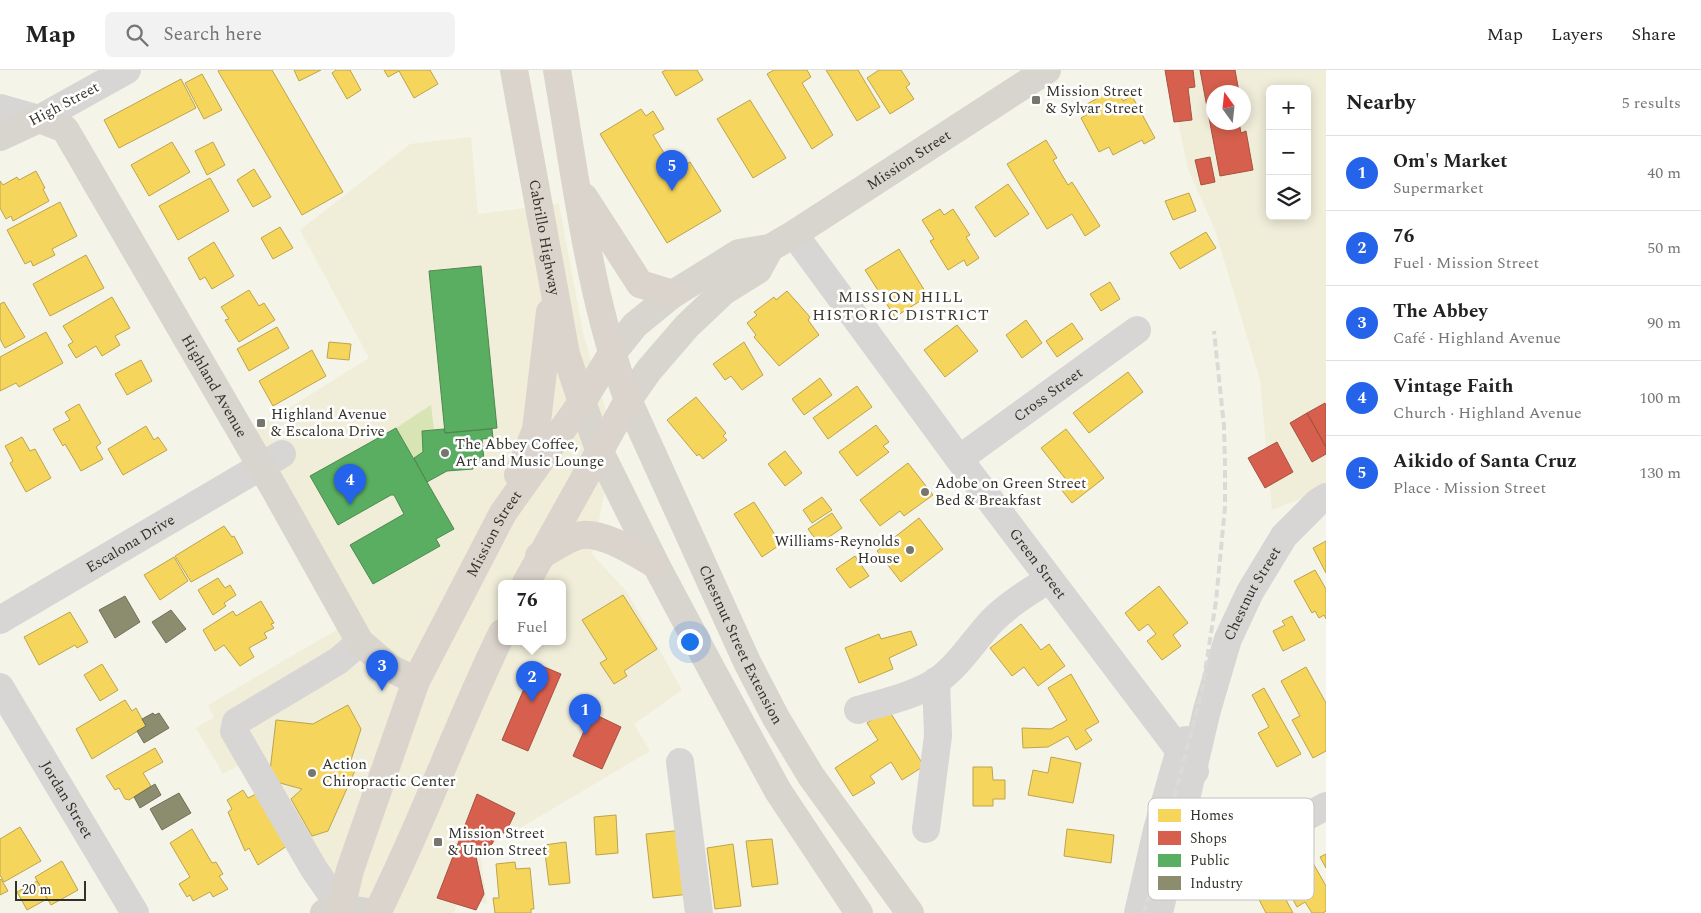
<!DOCTYPE html>
<meta charset="utf-8">
<style>
body{margin:0;font-family:Spectral,serif;background:#f2f2f2;color:#222}
.controls{position:absolute;right:15px;top:15px;display:grid;overflow:hidden;border-radius:8px;box-shadow:0 2px 12px #0003}
.controls button{width:45px;height:45px;display:grid;place-items:center;padding:0;border:0;border-bottom:1px solid #e0e0e0;background:#fff;color:#222;font:25px sans-serif}
.compass{position:absolute;left:1206px;top:15px;width:45px;height:45px;border-radius:50%;background:#fff;box-shadow:0 2px 12px #0003;rotate:345deg}
.scale{position:absolute;left:15px;bottom:12px;width:71px;box-sizing:border-box;padding-left:5px;border:2px solid #33322a;border-top:0;font-size:14px;line-height:18px;white-space:nowrap;color:#33322a;-webkit-text-stroke:4px #fff;paint-order:stroke}
.you{position:absolute;left:689px;top:571px;width:18px;height:18px;margin:-12px;border:4px solid #fff;border-radius:50%;background:#1a73e8;box-shadow:0 0 0 8px #1a73e833}
.badge{display:grid;place-items:center;width:32px;height:32px;border-radius:50%;background:#2563eb;color:#fff;font-size:16px;font-weight:700}
.pin{position:absolute;translate:-50% -41px;filter:drop-shadow(0 1px 2px #0008)}
.pin::after{content:'';position:absolute;top:26px;width:18px;height:15px;background:inherit;clip-path:polygon(0 0,100% 0,50% 100%)}
.popup{position:absolute;left:498px;top:510px;width:68px;height:65px;box-sizing:border-box;display:grid;place-content:center;border-radius:8px;background:#fff;filter:drop-shadow(0 1px 4px #0005);font-size:16px;white-space:nowrap;color:#767676}
.popup b{font-size:19px;color:#222}
.popup::after{content:'';position:absolute;left:50%;top:100%;margin-left:-10px;border:10px solid transparent;border-top-color:#fff}
.list{margin:0;padding:0;list-style:none}
h2{display:flex;justify-content:space-between;align-items:center;height:65px;margin:0;padding:0 20px;font-size:21px}
h2 small{font-size:16px;font-weight:400;color:#767676}
.list li{display:grid;grid-template-columns:32px 1fr auto;gap:15px;align-items:center;box-sizing:border-box;height:75px;padding:0 20px;border-top:1px solid #e0e0e0}
.list b{display:block;font-size:19px;white-space:nowrap}
.list p{margin:0;font-size:16px;white-space:nowrap;color:#767676}
.list em{font-size:16px;font-style:normal;color:#767676}
.icon{flex:none;width:28px;height:28px;fill:none;stroke:currentColor;stroke-width:2;stroke-linecap:round;stroke-linejoin:round}
.map{position:relative;flex:none;width:1326px;height:843px;overflow:hidden}
header{display:flex;align-items:center;gap:30px;box-sizing:border-box;height:70px;padding:0 25px;background:#fff;border-bottom:1px solid #e0e0e0}
header strong{font-size:24px}
nav{display:flex;gap:28px;margin-inline-start:auto;font-size:18px}
.search{width:350px;height:45px;background:#f2f2f2;display:flex;align-items:center;gap:12px;box-sizing:border-box;padding:0 18px;border-radius:8px;color:#767676;font-size:19px}
main{display:flex}
aside{flex:1;background:#fff}
.map>svg:first-child{display:block}
.built{fill:#f0edd9;fill-rule:evenodd}
.green{fill:#d8e4b4}
.homes{fill:#f6d55c;stroke:#bca44d}
.shops{fill:#d6604d;stroke:#a55242}
.public{fill:#5aae61;stroke:#4e8950}
.industry{fill:#8c8c6e;stroke:#71715a}
.lines{fill:none;stroke-linecap:round;stroke-linejoin:round}
.minor{stroke:#d8d6d4;stroke-width:28}
.major{stroke:#d8d4ce;stroke-width:28}
.highway{stroke:#dbd4cc;stroke-width:28}
.rail{stroke:#dadad6;stroke-width:4;stroke-dasharray:8 4;stroke-linecap:butt}
.poi-dot{fill:#77766d;stroke:#fff;stroke-width:2}
.labels{text-anchor:middle;dominant-baseline:central;stroke-width:5;stroke-linejoin:round;paint-order:stroke}
.poi-label{font-size:15px;fill:#33322a;stroke:#fff;text-anchor:start}
.street-label{font-size:15px;fill:#33322a;stroke:#fff}
.neighbourhood-label{font-size:16px;letter-spacing:1px;fill:#3a3829;stroke:#fff}
.key{fill:#fff;stroke:#c2c2bf;stroke-width:1}
.key-label{font-size:14px;fill:#33322a}
</style>
<header>
<strong>Map</strong>
<div class="search"><svg class="icon" aria-label="search" viewBox="0 0 24 24"><circle cx="10" cy="10" r="6"/><path d="M15 15l6 6"/></svg>Search here</div>
<nav><a>Map</a><a>Layers</a><a>Share</a></nav>
</header>
<main>
<div class="map">
<svg width="1326" height="843" viewBox="0 0 1326 843">
<rect width="100%" height="100%" fill="#f5f4e9"/>
<!-- built -->
<path class="built" d="M1167,0H1326V419L1272,440L1260,310L1215,160L1188,99ZM1270,19H1307V146H1270ZM1214,22H1244V52H1214Z
M471,67L478,144L559,134L583,263L615,372L592,484L627,522L682,620L634,654L650,681L480,782L487,834L459,825L454,843H312L337,826L255,686L223,704L196,658L214,647L208,635L350,552L244,366L369,288L300,160L410,74ZM502,513H562V571H502Z"/>
<!-- green -->
<path class="green" d="M431,335L434,360L422,361L423,382L414,388L396,358Z"/>
<!-- homes -->
<path class="homes" d="M220,0H272L343,122L302,145L218,1Z
M294,0H321L299,11Z
M336,0H350L361,20L347,29L332,3Z
M384,0H430L438,14L414,28L399,1L388,7Z
M666,0H697L703,10L676,26L662,2Z
M774,0H807L811,7L802,13L833,65L812,79L767,4Z
M826,0H858L880,37L857,51Z
M879,0H901L910,14L906,17L914,29L890,44L867,8Z
M202,4L222,40L204,49L185,13Z
M181,9L196,38L119,78L104,50Z
M1116,18L1123,31L1132,26L1155,68L1144,74L1142,70L1113,85L1109,77L1099,82L1081,48L1091,42L1087,34Z
M750,30L786,88L753,108L717,49Z
M641,39L646,46L653,41L664,59L653,65L675,101L690,92L721,141L667,173L600,64Z
M1046,70L1057,88L1053,90L1068,115L1072,112L1100,156L1085,166L1072,144L1047,159L1007,94Z
M172,72L190,102L149,126L131,95Z
M213,72L225,95L207,105L195,81Z
M254,99L271,127L253,137L237,110Z
M36,101L45,118L43,119L49,131L13,151L11,146L6,149L0,138V111L3,115L17,107L19,110Z
M210,108L229,141L178,170L159,136Z
M1008,114L1029,144L995,167L975,137Z
M1189,123L1196,141L1173,150L1165,131Z
M60,132L77,166L52,179L55,185L33,196L31,191L25,194L7,160Z
M940,139L944,145L953,139L970,165L966,167L979,188L967,196L964,190L948,200L930,171L934,169L922,150Z
M280,157L293,178L273,189L261,168Z
M1206,162L1216,178L1180,199L1170,183Z
M214,172L234,206L212,219L205,207L200,210L188,188Z
M899,179L928,226L895,247L865,200Z
M86,185L104,218L50,246L33,214Z
M1110,212L1120,229L1101,241L1090,224Z
M249,220L259,236L264,233L275,250L239,272L225,250L229,249L221,237Z
M787,221L810,247L808,250L819,265L779,296L754,267L756,265L747,253L757,245L754,242L774,227L776,230Z
M112,227L130,258L115,266L120,275L102,286L96,276L76,288L68,275L73,272L63,256Z
M4,232L25,267L5,278L0,269V234Z
M1026,250L1042,273L1022,288L1006,265Z
M1072,253L1083,269L1057,287L1046,271Z
M957,255L978,281L945,307L924,280Z
M277,257L289,278L249,301L237,279Z
M46,262L63,293L19,317L16,313L0,321V287Z
M329,272L351,274L349,290L327,288Z
M744,272L763,305L742,320L731,306L725,310L713,294Z
M312,280L326,306L273,336L259,311Z
M141,290L152,311L127,325L115,304Z
M1128,302L1143,322L1089,363L1073,343Z
M820,308L832,325L804,345L792,329Z
M857,316L872,337L828,369L813,348Z
M696,327L726,363L723,366L727,370L703,389L699,384L697,386L667,350Z
M79,334L101,373L96,377L103,389L81,401L65,374L63,376L53,359L70,350L65,342Z
M876,355L889,372L883,376L889,382L857,406L839,382Z
M146,356L154,370L158,367L167,380L123,405L108,379Z
M1066,359L1104,408L1072,433L1060,418L1068,412L1041,378Z
M22,367L30,381L35,379L51,408L26,422L10,393L13,391L5,376Z
M785,381L802,403L785,416L768,394Z
M908,393L933,425L904,446L900,441L880,456L860,430Z
M822,427L832,440L812,453L803,440Z
M754,432L781,474L762,487L734,444Z
M832,443L842,458L819,474L808,459Z
M919,448L943,479L901,512L877,481Z
M224,456L232,467L234,466L243,483L191,512L175,486Z
M1326,471V503L1313,478Z
M855,486L869,506L850,518L836,499Z
M174,487L188,511L160,530L144,505Z
M1315,500L1326,519V549L1324,545L1319,548L1315,541L1312,543L1294,511Z
M218,508L225,518L230,515L236,525L224,533L226,536L213,545L198,520Z
M1159,516L1188,553L1173,565L1181,576L1162,590L1147,571L1156,564L1148,554L1139,561L1125,543Z
M623,525L657,579L624,601L627,606L614,614L600,593L607,589L582,550Z
M261,531L274,553L271,554L274,558L264,563L267,568L249,578L254,587L240,596L224,575L215,581L203,560L233,541L236,546Z
M70,542L88,572L77,578L75,575L39,595L24,567Z
M1292,546L1305,570L1283,581L1273,561L1285,555L1282,551Z
M1021,554L1041,580L1049,574L1065,596L1038,616L1024,597L1012,606L990,578Z
M911,561L917,575L889,588L893,599L859,613L845,578L879,564L881,569Z
M102,594L118,620L100,631L84,605Z
M1306,597L1326,633V681L1313,688L1292,650L1300,646L1281,611Z
M1071,604L1099,652L1085,660L1092,670L1076,680L1068,666L1048,677L1023,678L1022,658L1051,659L1067,650L1048,618Z
M1264,618L1301,684L1277,697L1258,663L1269,657L1252,625Z
M125,630L132,641L136,638L146,656L92,689L76,659Z
M348,635L361,659L350,693L357,696L328,761L312,766L291,729L302,719L269,710L276,650L313,654Z
M888,639L924,696L902,710L891,692L870,706L875,713L853,726L835,698L878,670L867,653Z
M155,678L163,692L143,703L151,716L129,730L125,729L119,718L115,720L106,706Z
M1051,687L1081,693L1073,733L1028,725L1033,700L1048,703Z
M973,697H992L993,710H1005V729H993V736H973Z
M243,720L248,728L256,724L287,776L258,795L249,778L245,781L228,742L232,739L227,730Z
M616,745L618,783L596,785L594,747Z
M20,757L41,791L4,812L0,805V769Z
M192,759L212,793L216,792L223,804L219,806L228,819L213,827L210,822L193,831L190,825L187,827L179,814L190,807L170,773Z
M1067,759L1114,765L1111,793L1064,786Z
M683,760L690,824L653,828L646,764Z
M772,769L778,814L752,817L746,771Z
M566,772L570,813L549,815L544,775Z
M733,774L741,836L715,839L707,778Z
M1326,784V798L1320,787Z
M62,791L78,820L51,835L35,807Z
M515,792L516,799L530,798L534,839H531V843H495L493,828H499L496,794Z
M1313,793L1326,816V841L1323,843H1312L1305,832L1297,837L1288,820L1303,812L1297,802Z
M1,809L8,821L0,825V810Z
M37,811L47,829L27,840L17,822Z
M1276,811L1293,843H1266L1255,822Z"/>
<!-- shops -->
<path class="shops" d="M1165,0H1193L1195,17L1188,18L1192,50L1174,52Z
M1200,0H1235L1239,22H1214V52H1239L1241,63L1246,61L1253,100L1220,106Z
M1210,87L1215,112L1201,115L1195,90Z
M1325,333L1326,336V377L1307,343Z
M1307,343L1326,377V384L1312,392L1290,353Z
M1277,372L1293,402L1265,418L1248,388Z
M535,593L561,604L528,681L502,670Z
M592,643L621,657L602,699L573,686Z
M477,724L515,743L505,764L499,760L492,774L475,782L484,824L476,840L437,828Z"/>
<!-- public -->
<path class="public" d="M481,196L497,358L445,363L429,201Z
M396,358L454,459L436,469L440,476L373,514L350,475L404,444L394,425H391L338,455L310,406Z
M444,359L445,363L492,359L493,368L482,369L484,390L472,391L473,399L447,401L427,412L414,388L423,382L422,361Z"/>
<!-- industry -->
<path class="industry" d="M125,526L140,552L115,568L99,540Z
M171,540L186,559L166,573L152,552Z
M153,643L155,645L159,643L169,658L144,673L137,661L146,656L142,649Z
M155,714L161,725L140,738L134,727Z
M179,723L191,743L162,760L150,739Z"/>
<g class="lines">
<!-- minor -->
<g class="minor">
<path d="M0,38L39,49L127,0"/>
<path id="s1" d="M794,164L959,389L1195,701"/>
<path id="s2" d="M959,389L1137,260"/>
<path id="s3" d="M0,550L282,384"/>
<path id="s4" d="M0,617L135,843"/>
<path d="M858,640C884,632 914,626 937,611C959,595 973,572 991,552C1007,535 1029,522 1049,509"/>
<path d="M680,692L699,843"/>
<path d="M926,759L938,666L936,611"/>
<path d="M1160,760L1239,773L1270,766L1326,736"/>
<path d="M341,838L314,799L234,661L236,652L338,591L360,572"/>
<path d="M1138,843L1157,760L1179,683L1186,670"/>
<path id="s5" d="M1159,843L1207,640L1228,569L1250,522L1284,466L1318,432L1326,427"/>
</g>
<!-- major -->
<g class="major">
<path id="s6" d="M0,67L39,49L65,59L275,420L360,572L390,598L416,611"/>
<path id="s7" d="M770,178L758,200L724,221L687,256L649,300L628,330L747,592L776,648L811,706L910,843"/>
<path id="s8" d="M611,285L635,255L673,224L739,183L770,178L794,164L1047,0"/>
<path d="M582,332L600,382L656,495L712,600L778,721L859,843"/>
<path d="M324,843L341,838L375,843"/>
</g>
<!-- highway -->
<g class="highway">
<path id="s9" d="M514,0L566,284L582,332"/>
<path d="M584,127L640,214L673,224"/>
<path d="M518,405L536,360L550,242"/>
<path d="M539,486C551,480 564,470 577,466C600,459 637,484 656,495"/>
<path d="M526,513L628,330C589,226 576,109 557,0"/>
<path id="s10" d="M340,843L350,800L416,611L503,443L582,332L611,285"/>
<path d="M377,843C423,752 457,655 502,563"/>
</g>
<!-- rail -->
<path class="rail" d="M1144,843L1202,621L1216,531L1225,437V396L1224,356L1214,261"/>
</g>
<!-- markers -->
<g class="poi-dot">
<rect x="1031" y="25" width="10" height="10" rx="2.5"/>
<rect x="256" y="348" width="10" height="10" rx="2.5"/>
<circle cx="445" cy="383" r="5"/>
<circle cx="925" cy="422" r="5"/>
<circle cx="910" cy="480" r="5"/>
<circle cx="312" cy="703" r="5"/>
<rect x="433" y="767" width="10" height="10" rx="2.5"/>
</g>
<g class="labels">
<!-- poi labels -->
<g class="poi-label">
<text x="1046" y="21">Mission Street<tspan x="1046" dy="17">&amp; Sylvar Street</tspan></text>
<text x="271" y="344">Highland Avenue<tspan x="271" dy="17">&amp; Escalona Drive</tspan></text>
<text x="455" y="374">The Abbey Coffee,<tspan x="455" dy="17">Art and Music Lounge</tspan></text>
<text x="935" y="413">Adobe on Green Street<tspan x="935" dy="17">Bed &amp; Breakfast</tspan></text>
<text x="900" y="471" text-anchor="end">Williams-Reynolds<tspan x="900" dy="17">House</tspan></text>
<text x="322" y="694">Action<tspan x="322" dy="17">Chiropractic Center</tspan></text>
<text x="448" y="763">Mission Street<tspan x="448" dy="17">&amp; Union Street</tspan></text>
</g>
<!-- street labels -->
<g class="street-label">
<text transform="translate(64 34) rotate(-28)">High Street</text>
<text stroke="none"><textPath href="#s8" startOffset="361">Mission Street</textPath></text>
<text stroke="none"><textPath href="#s9" startOffset="170">Cabrillo Highway</textPath></text>
<text stroke="none"><textPath href="#s6" startOffset="368">Highland Avenue</textPath></text>
<text stroke="none"><textPath href="#s2" startOffset="110">Cross Street</textPath></text>
<text stroke="none"><textPath href="#s10" startOffset="411">Mission Street</textPath></text>
<text stroke="none"><textPath href="#s3" startOffset="151">Escalona Drive</textPath></text>
<text stroke="none"><textPath href="#s1" startOffset="410">Green Street</textPath></text>
<text stroke="none"><textPath href="#s5" startOffset="334">Chestnut Street</textPath></text>
<text stroke="none"><textPath href="#s7" startOffset="480">Chestnut Street Extension</textPath></text>
<text stroke="none"><textPath href="#s4" startOffset="131">Jordan Street</textPath></text>
</g>
<!-- neighbourhood labels -->
<g class="neighbourhood-label">
<text x="901" y="227">MISSION HILL<tspan x="901" dy="18">HISTORIC DISTRICT</tspan></text>
</g>
</g>
<!-- legend -->
<rect x="1148" y="728" width="166" height="102" rx="8" class="key"/>
<rect x="1158" y="739" width="23" height="13" fill="#f6d55c"/>
<rect x="1158" y="761" width="23" height="14" fill="#d6604d"/>
<rect x="1158" y="784" width="23" height="13" fill="#5aae61"/>
<rect x="1158" y="806" width="23" height="14" fill="#8c8c6e"/>
<g class="key-label">
<text x="1190" y="750">Homes</text>
<text x="1190" y="773">Shops</text>
<text x="1190" y="795">Public</text>
<text x="1190" y="818">Industry</text>
</g>
</svg>
<div class="controls">
<button>+</button>
<button>−</button>
<button><svg class="icon" aria-label="layers" viewBox="0 0 24 24"><path d="M12 4l9 5-9 5-9-5zM3 14l9 5 9-5"/></svg></button>
</div>
<svg class="compass" viewBox="-18 -18 36 36"><path d="M0-13l5 13h-10z" fill="#e53935"/><path d="M0 13l5-13h-10z" fill="#767676"/></svg>
<div class="scale">20 m</div>
<div class="you"></div>
<div class="pin badge" style="left:585px;top:665px">1</div>
<div class="pin badge" style="left:532px;top:632px">2</div>
<div class="popup"><b>76</b>Fuel</div>
<div class="pin badge" style="left:382px;top:621px">3</div>
<div class="pin badge" style="left:350px;top:435px">4</div>
<div class="pin badge" style="left:672px;top:121px">5</div>
</div>
<aside>
<h2>Nearby<small>5 results</small></h2>
<ul class="list">
<li><span class="badge">1</span><div><b>Om's Market</b><p>Supermarket</p></div><em>40 m</em></li>
<li><span class="badge">2</span><div><b>76</b><p>Fuel · Mission Street</p></div><em>50 m</em></li>
<li><span class="badge">3</span><div><b>The Abbey</b><p>Café · Highland Avenue</p></div><em>90 m</em></li>
<li><span class="badge">4</span><div><b>Vintage Faith</b><p>Church · Highland Avenue</p></div><em>100 m</em></li>
<li><span class="badge">5</span><div><b>Aikido of Santa Cruz</b><p>Place · Mission Street</p></div><em>130 m</em></li>
</ul>
</aside>
</main>
